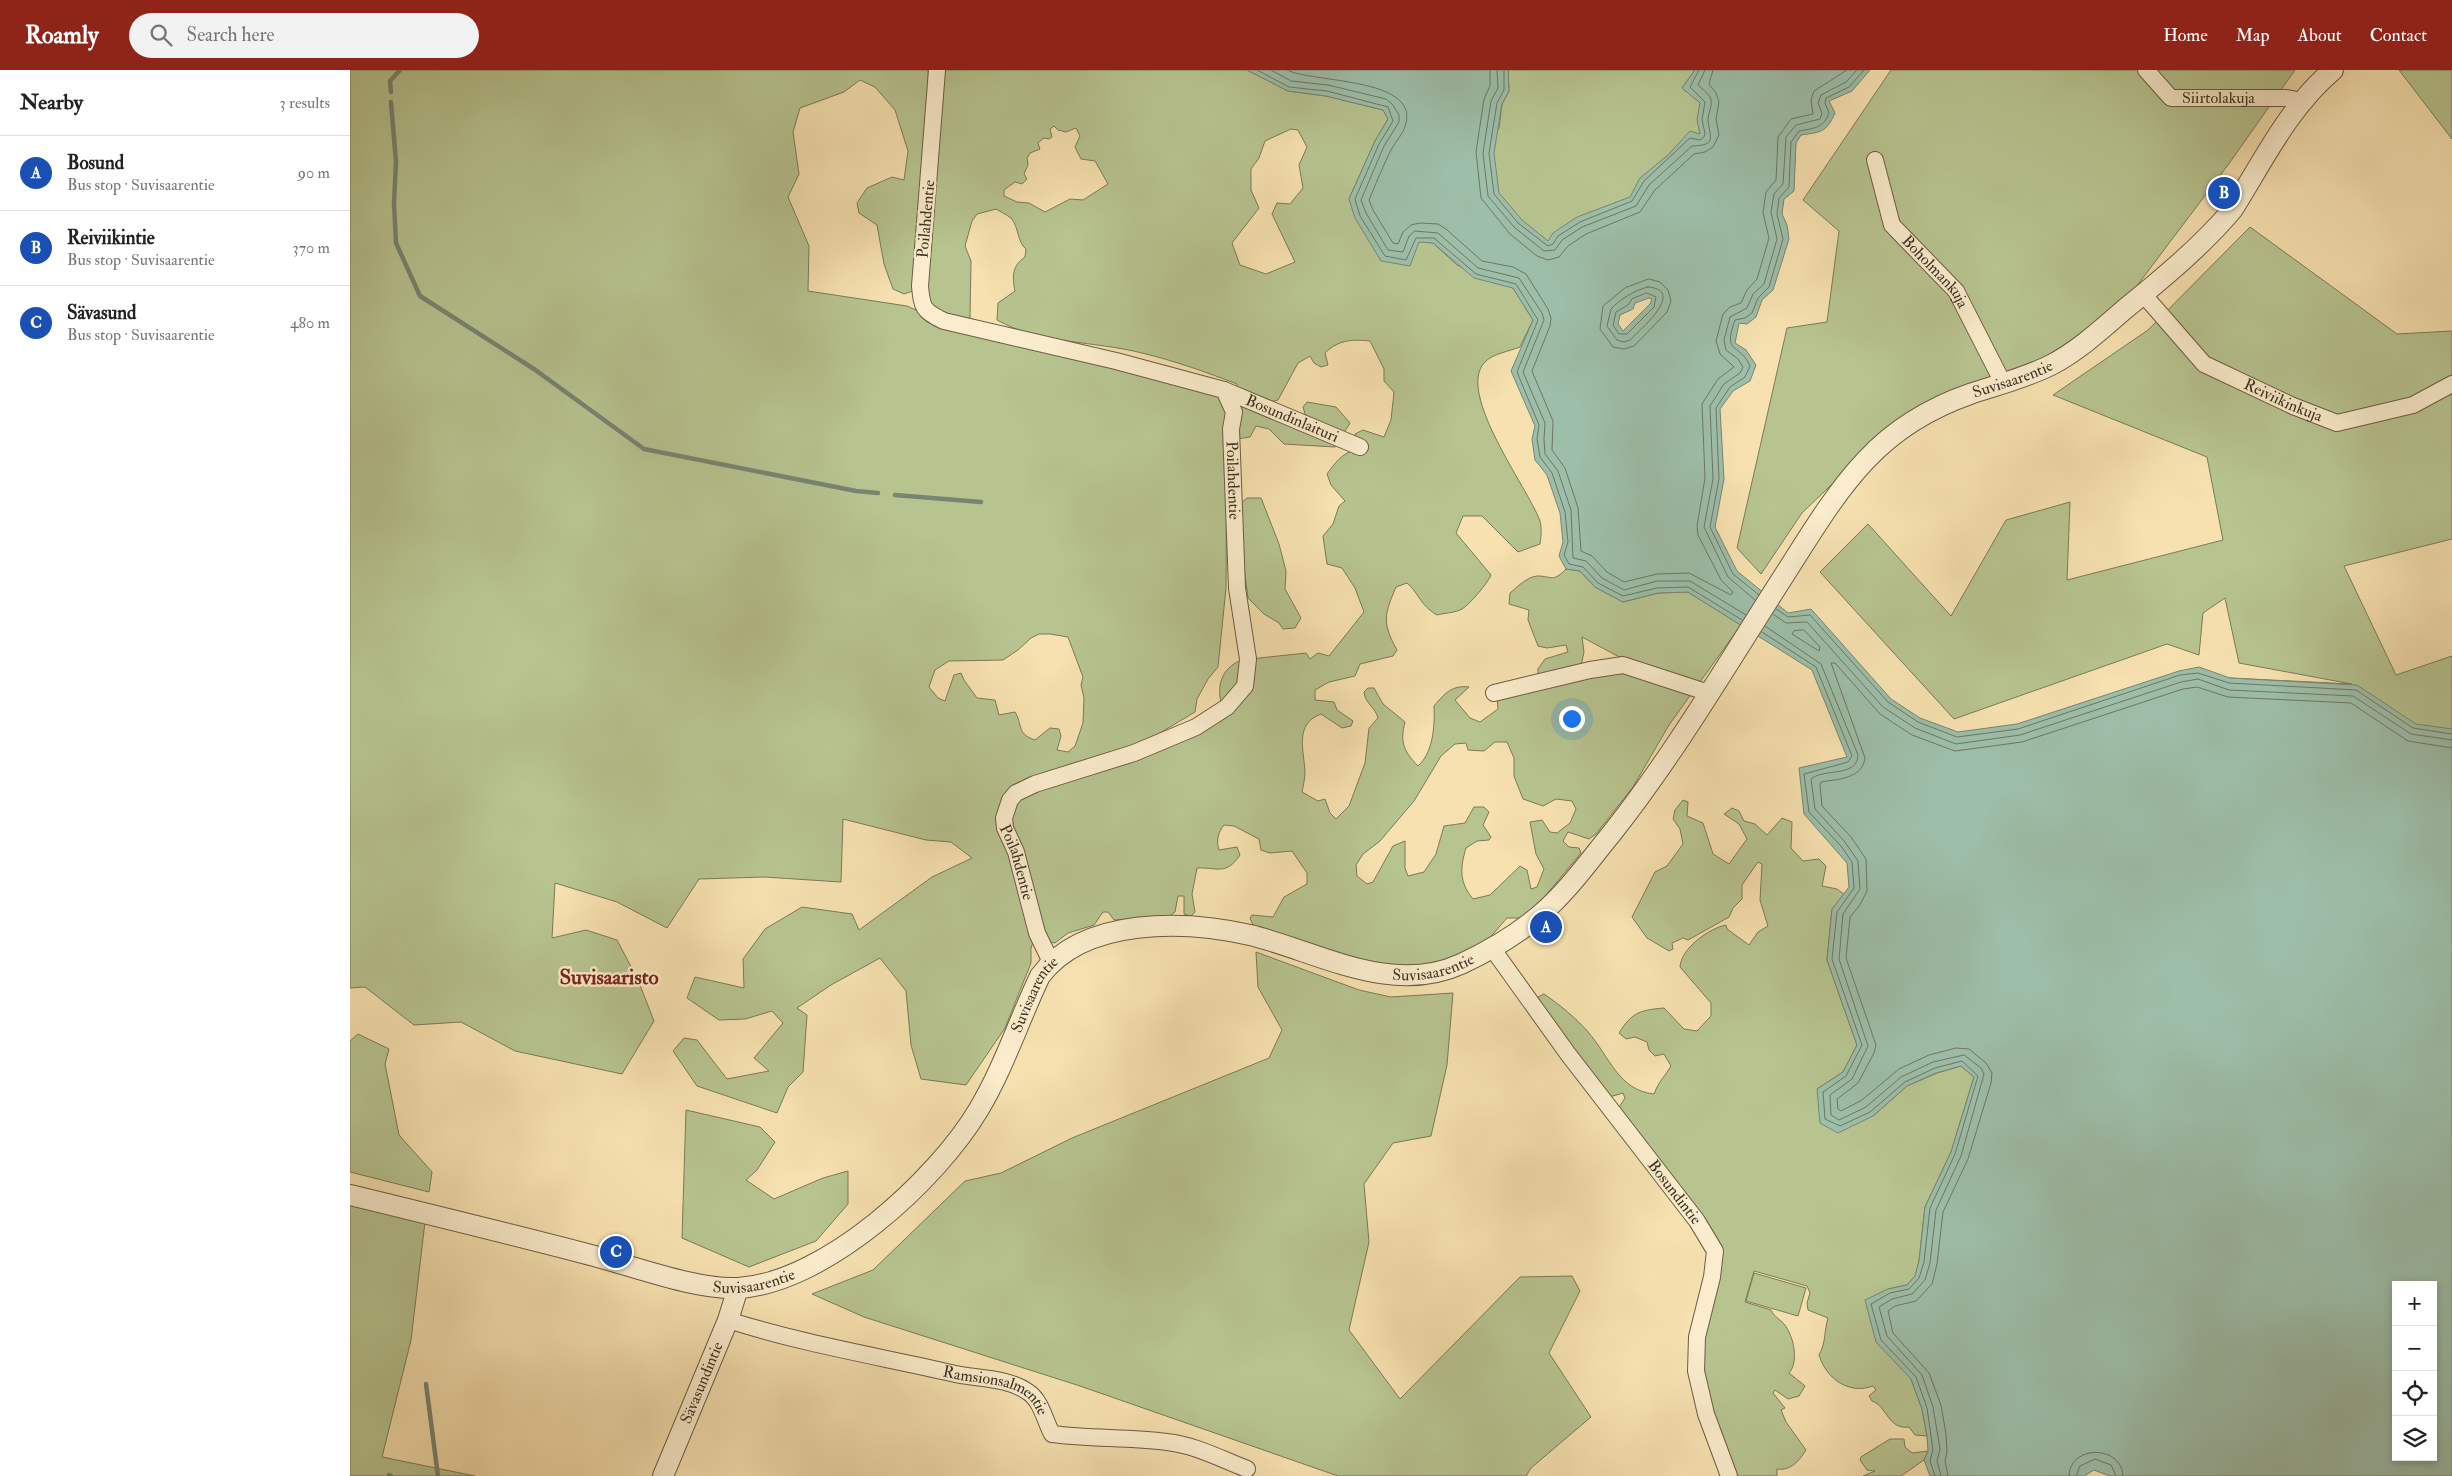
<!DOCTYPE html>
<meta charset="utf-8">
<style>
body{margin:0;font-family:"IM FELL Double Pica",serif;background:#f2f2f2;color:#222}
.controls{position:absolute;right:15px;bottom:15px;display:grid;overflow:hidden;border-radius:0px;box-shadow:0 2px 8px #0003}
.controls button{width:45px;height:45px;display:grid;place-items:center;padding:0;border:0;border-bottom:1px solid #e0e0e0;background:#fff;color:#222;font:25px sans-serif}
.you{position:absolute;left:1221px;top:648px;width:18px;height:18px;margin:-12px;border:4px solid #fff;border-radius:50%;background:#1a73e8;box-shadow:0 0 0 8px #1a73e833}
.badge{display:grid;place-items:center;width:32px;height:32px;border-radius:50%;background:#8f2418;color:#fff;font-size:16px;font-weight:700}
.pin{position:absolute;translate:-50% -50%;border:2px solid #fff;box-shadow:0 1px 5px #0006}
.list{margin:0;padding:0;list-style:none}
h2{display:flex;justify-content:space-between;align-items:center;height:65px;margin:0;padding:0 20px;font-size:21px}
h2 small{font-size:16px;font-weight:400;color:#767676}
.list li{display:grid;grid-template-columns:32px 1fr auto;gap:15px;align-items:center;box-sizing:border-box;height:75px;padding:0 20px;border-top:1px solid #e0e0e0}
.list b{display:block;font-size:19px;white-space:nowrap}
.list p{margin:0;font-size:16px;white-space:nowrap;color:#767676}
.list em{font-size:16px;font-style:normal;color:#767676}
.icon{flex:none;width:28px;height:28px;fill:none;stroke:currentColor;stroke-width:2;stroke-linecap:round;stroke-linejoin:round}
.map{position:relative;flex:none;width:2102px;height:1406px;overflow:hidden}
header{display:flex;align-items:center;gap:30px;box-sizing:border-box;height:70px;padding:0 25px;background:#8f2418;color:#fff}
header strong{font-size:24px}
nav{display:flex;gap:28px;margin-inline-start:auto;font-size:18px}
.search{width:350px;height:45px;background:#f2f2f2;display:flex;align-items:center;gap:12px;box-sizing:border-box;padding:0 18px;border-radius:28px;color:#767676;font-size:19px}
main{display:flex}
aside{flex:1;background:#fff}
.map>svg:first-child{display:block}
.green{fill:#b7c490;stroke:#7a7a58;fill-rule:evenodd}
.water{fill:#9dbea9;stroke:#778572;fill-rule:evenodd}
.lines{fill:none;stroke-linecap:round;stroke-linejoin:round}
.shore{stroke:#6d7764;stroke-width:1}
.stream{stroke:#778572;stroke-width:4.5}
.minor-casing{stroke:#6c5c43;stroke-width:18}
.tertiary-casing{stroke:#6c5c43;stroke-width:22}
.minor{stroke:#faeccc;stroke-width:16}
.tertiary{stroke:#faeccc;stroke-width:20}
.labels{text-anchor:middle;dominant-baseline:central;stroke-width:5;stroke-linejoin:round;paint-order:stroke}
.street-label{font-size:16px;fill:#3d301f;stroke:#faeccc}
.district-label{font-size:21px;font-weight:bold;fill:#7a1f14;stroke:#faeccc}
</style>
<header>
<strong>Roamly</strong>
<div class="search"><svg class="icon" aria-label="search" viewBox="0 0 24 24"><circle cx="10" cy="10" r="6"/><path d="M15 15l6 6"/></svg>Search here</div>
<nav><a>Home</a><a>Map</a><a>About</a><a>Contact</a></nav>
</header>
<main>
<aside>
<h2>Nearby<small>3 results</small></h2>
<ul class="list">
<li><span class="badge" style="background:#1a4fb4">A</span><div><b>Bosund</b><p>Bus stop · Suvisaarentie</p></div><em>90 m</em></li>
<li><span class="badge" style="background:#1a4fb4">B</span><div><b>Reiviikintie</b><p>Bus stop · Suvisaarentie</p></div><em>370 m</em></li>
<li><span class="badge" style="background:#1a4fb4">C</span><div><b>Sävasund</b><p>Bus stop · Suvisaarentie</p></div><em>480 m</em></li>
</ul>
</aside>
<div class="map">
<svg width="2102" height="1406" viewBox="0 0 2102 1406">
<rect width="100%" height="100%" fill="#f7e1b0"/>
<filter id="stains"><feTurbulence type="fractalNoise" baseFrequency=".004" numOctaves="4"/><feColorMatrix values="0 0 0 0 .2 0 0 0 0 .09 0 0 0 0 .02 0 0 0 .5 -.17"/></filter>
<radialGradient id="worn" r=".72"><stop offset=".6" stop-color="#630" stop-opacity="0"/><stop offset="1" stop-color="#630" stop-opacity=".3"/></radialGradient>
<!-- green -->
<path class="green" d="M0,0H578L579,32L563,221L554,224L543,219L534,194L527,155L509,143L507,133L517,118L542,107L554,110L558,81L545,40L525,17L510,10L494,22L450,38L443,62L449,104L438,127L459,176L458,221L557,236L568,241L867,324L877,338L876,518L868,597L858,609L847,629L845,642L810,663L775,679L732,695L677,708L656,724C730,717 806,669 872,636C866,616 871,599 891,590L956,583L960,589L968,583L979,586L1014,542L1005,518L992,498L977,494L973,466L983,454L989,436L995,431L981,415L977,404C985,393 991,384 1005,380V364L1013,360L1034,367L1041,350L1044,322L1034,311V299L1020,271C1002,269 988,270 975,283L978,295L971,297L964,293L960,286L948,293L928,330L916,333L968,354L955,344L953,337L957,332L986,337L1000,353L985,377L934,374L919,359L906,356L900,367L887,369V314C856,302 825,291 792,283C745,271 690,274 647,250L648,233L665,221C662,206 662,196 675,187L676,179C667,172 669,157 661,148C657,145 651,142 646,139L627,144L622,151L615,176L621,191L620,248L610,250L586,243L576,229L590,0H897L938,21L976,26L1033,40L1038,49L1025,71L999,129L1069,171L1083,173L1107,195L1163,218L1183,250L1170,277C1160,281 1142,284 1135,292C1105,322 1178,418 1190,451C1192,458 1191,467 1190,474L1168,482L1132,446H1113L1106,463L1141,505C1138,513 1119,535 1112,539C1105,543 1094,543 1087,545C1069,534 1071,526 1057,513L1046,517C1034,545 1032,553 1047,580L1043,586L1010,594L1005,606L979,612L965,620V630L984,632L987,640L1003,651L1001,656L992,658L971,644C944,654 954,680 955,702C955,709 953,716 952,722L968,731L975,729L980,743L986,749L999,736L1015,693L1019,658L1028,648C1025,637 1015,633 1014,622L1018,618H1024L1033,634L1055,652C1050,671 1053,681 1068,696C1083,683 1085,656 1084,636C1095,623 1102,615 1119,617L1105,630L1120,648L1130,652L1148,639L1147,626L1273,589L1232,567L1234,582L1231,596L1188,606V599L1195,589L1218,582L1216,575L1197,578L1188,576L1178,550L1179,540L1159,534L1160,523C1167,517 1177,507 1187,506C1203,506 1202,513 1216,499L1230,501L1245,517L1273,532L1308,523L1338,522L1391,555L1319,655L1283,717L1246,764L1239,769L1218,762L1213,771L1219,777L1229,778L1231,783L1191,831L1171,848H1157L1137,871L1090,893L1059,898L1012,890L903,855L900,848L902,845L923,847L934,827L957,814V803L942,781L920,783L911,780L909,769L884,756L874,755C868,762 866,771 869,780L887,777L890,785C876,806 867,797 847,798L842,824L845,842L841,846L834,844V826H828L825,842L818,847L764,850L758,842H753L744,855L718,863L705,873L684,869L681,878V893L655,958L616,1015L571,1009L561,975L556,921L530,888L481,915L447,938L457,945L453,1002L438,1017L427,1043L347,1016L323,981L334,968L347,970L377,1009L419,1001L404,988L433,953L422,941L395,949L369,950L337,928L345,907L394,918L393,889L415,859L452,837L502,844L509,860L582,807L622,788L601,772L576,770L493,749L491,812L414,807L349,809L317,858L267,832L205,813L202,868L236,860L267,870L288,910L304,951L272,1004L165,981L111,952L64,955L15,917L0,918ZM704,56L708,60L716,62L726,58L730,66L725,77L731,89L745,91L758,114L733,130L720,129L695,142L679,133L667,132L654,126V120L665,112L672,114L677,109L674,104L678,95L677,88L680,83L690,79L688,73L694,68L699,69L702,67L700,59ZM941,59L948,60L957,77L949,95L953,118L940,134L927,133L922,144L945,192L916,204L890,195L882,173L909,138L901,120V99L909,88L915,71ZM689,564H700L718,567L733,607L731,615L734,628L733,653L725,676L718,682L707,680L711,666L709,659L700,658L685,670C666,664 673,654 665,642L649,645L645,630L627,628L614,610L611,603L604,605L595,631L588,628L579,617L585,600L599,591L653,590L668,580L681,568ZM1145,672H1157L1164,688V706L1173,729L1193,736L1206,729L1222,731L1226,739L1220,753L1207,763L1200,762L1192,750L1180,752L1186,784L1194,799L1187,817L1181,819L1177,800L1170,796L1140,825L1123,829C1109,812 1110,798 1116,778L1127,771L1139,770L1141,767L1133,755L1139,742L1134,737H1124L1115,753L1094,756L1086,784L1074,802L1058,806L1055,798V771L1043,776L1023,812L1017,814L1007,806L1006,795L1013,784L1030,771L1064,731L1091,686L1105,674L1116,673L1118,680L1134,681Z
M1158,0H1345L1332,18L1374,51L1234,183L1173,166L1124,92L1149,58L1152,34L1159,21Z
M1541,0H1945L1878,95L1780,225L1701,291L1655,310L1554,345L1452,443L1411,504L1387,478L1437,258L1477,252L1489,161L1453,130Z
M2049,0H2102V69Z
M1900,157L2047,264L2102,261V469L1994,496L2046,605L2102,586V710L1880,608L2002,614L1889,593L1875,528L1853,543L1849,585L1817,574L1604,649L1470,502L1518,454L1601,546L1656,450L1720,432L1717,510L1873,470L1857,387L1703,325L1798,260Z
M897,428H911L929,474L936,501L935,519L951,548L945,558L933,559L929,553L914,544L898,528L893,490L890,434Z
M1333,730L1338,732L1337,746L1353,753L1363,784L1379,794L1397,769L1389,754L1374,744L1382,738L1389,741L1394,751L1405,754L1417,765L1432,748L1442,752L1441,778L1453,791L1469,789L1476,796L1472,816L1487,819L1495,825L1482,839L1477,890L1507,975L1493,1002L1467,1019L1523,1046L1557,1016L1587,1003L1611,996L1624,1007L1601,1082L1575,1137L1569,1191L1565,1206L1557,1215L1538,1219L1561,1309L1572,1339L1577,1366L1565,1365L1559,1357C1538,1360 1537,1336 1522,1331L1519,1326L1526,1320L1523,1316C1498,1325 1476,1308 1469,1285C1476,1273 1474,1261 1478,1248L1458,1240L1457,1233L1460,1223L1457,1216L1404,1201L1395,1232L1421,1240C1425,1248 1430,1249 1434,1254C1444,1266 1449,1292 1439,1303L1455,1316L1449,1326L1438,1329L1425,1320L1423,1323L1435,1338L1431,1340L1436,1352L1456,1380C1449,1391 1441,1401 1427,1399V1406H1383L1348,1307L1369,1183L1268,1039L1275,1028L1273,1023L1256,1028L1189,933L1188,927L1194,924C1210,935 1226,948 1238,962C1260,987 1268,1020 1304,1024C1310,1009 1314,1008 1321,996L1314,984L1305,986L1299,980L1297,972L1285,967L1276,969L1269,963C1282,942 1291,940 1314,938L1334,959L1347,961L1361,946V933L1330,897C1331,878 1360,858 1376,855L1377,859L1399,875L1408,862L1418,856L1410,830L1412,794L1408,792L1392,815V829L1383,838L1379,847L1338,870L1333,868L1322,873L1323,879L1319,881L1297,868L1282,847L1305,802L1317,796L1333,774L1330,759L1323,749L1325,740Z
M906,882L1009,920L1041,927L1103,923L1097,995L1081,1066L1043,1073L1014,1114L1019,1172L999,1260L1050,1329L1170,1207L1222,1206L1230,1221L1199,1283L1241,1347L1181,1398L1176,1406H988L730,1316L514,1247L462,1224L523,1200L615,1111L651,1103L722,1068L919,988L932,960L908,917Z
M8,964L39,979L35,994L49,1065L82,1102L79,1122L0,1102V971Z
M336,1040L410,1057L425,1072L407,1100L396,1110L424,1129L473,1108L498,1101V1134L466,1171L399,1197L332,1168Z
M0,1134L75,1152L61,1270L32,1387L125,1406H0Z
M1404,1203L1456,1218L1448,1246L1396,1231Z
M1540,1369H1554L1555,1377L1562,1383L1578,1381L1574,1390L1551,1406H1513L1525,1401L1517,1400L1510,1390L1511,1387Z"/>
<!-- water -->
<path class="water" d="M897,0H1158L1159,21L1152,34L1144,83L1149,123L1172,150L1198,171L1203,163L1227,147L1280,127L1290,108L1318,85L1340,61L1350,64L1347,50L1350,33L1332,18L1345,0H1520L1502,21L1479,31L1485,43C1476,63 1471,62 1451,65L1446,73L1444,121L1434,129L1432,144L1437,155L1439,169L1423,220L1412,230L1406,247L1397,254L1389,253L1385,273L1396,280L1406,295L1400,311L1383,321L1370,339L1374,409L1365,457L1387,501L1438,543L1461,539L1541,629L1570,648L1608,662L1667,654L1829,601L1849,597L1880,608L2007,615L2066,654L2102,659V1406H1760L1744,1400L1734,1406H1580L1574,1390L1578,1381L1577,1366L1572,1339L1561,1309L1526,1272L1515,1230L1538,1219L1557,1215L1565,1206L1569,1191L1575,1137L1601,1082L1624,1007L1611,996L1586,1003L1557,1016L1523,1046L1488,1063L1470,1053L1467,1019L1493,1002L1507,975L1477,890L1482,839L1499,817L1497,793L1454,744L1449,698L1497,687L1462,600L1338,522L1308,523L1273,532L1245,517L1230,501L1216,499L1209,486L1213,472L1210,443L1197,405L1185,390L1182,369L1185,356L1161,301L1183,250L1163,218L1124,208L1083,173L1069,172L1060,196L1031,191L1005,148L999,129L1025,71L1038,49L1033,40L976,26L938,21ZM1299,228L1302,229L1300,234L1273,261L1268,254L1270,245L1283,239L1285,233ZM2046,1215H2083V1387H2046Z"/>
<g class="lines">
<!-- shore -->
<path class="shore" d="M907,0L939,17L977,21L1038,37L1043,51L1029,74L1005,129L1010,146L1035,186L1056,190L1066,168H1084L1126,204L1166,214L1188,250L1167,302L1189,355L1187,369L1190,387L1202,403L1215,442L1218,472L1214,485L1219,494L1233,497L1248,513L1273,526L1307,518L1338,517L1392,550
M921,0L941,11L978,15L1036,29L1043,35L1049,45V52L1034,76L1011,130L1016,143L1038,180L1053,182L1059,166L1065,161L1088,163L1128,198L1169,208L1192,243L1194,250L1173,302L1195,353L1194,369L1195,384L1208,401L1221,440L1223,488L1236,491L1252,508L1274,520L1307,511H1340L1396,545
M937,0C962,13 1067,7 1056,53C1054,63 1046,71 1041,80C1033,96 1026,113 1019,130L1023,140L1043,173L1048,174L1053,162L1061,155L1070,153L1088,154L1096,159L1132,191L1163,197L1176,204L1198,239L1201,248L1200,256L1182,301L1203,351L1202,380L1215,398L1228,438L1231,481L1242,486L1257,502L1274,512L1307,504L1339,503L1381,525L1383,522L1371,510L1348,465L1347,456L1355,408L1352,334L1368,309L1384,297L1370,284L1366,271L1373,244L1380,237L1391,233L1397,220L1407,209L1419,168L1413,143L1416,122L1426,110L1428,67L1441,49L1463,44L1461,30L1464,21L1497,0
M1140,0V16L1134,29L1126,82L1131,128L1160,164L1187,186L1198,190L1209,187L1218,176L1236,164L1290,142L1305,120L1344,84L1355,82L1363,77L1369,65L1366,49L1369,32L1366,23L1359,14L1363,0
M1147,0L1148,18L1141,31L1133,83L1138,126L1164,157L1194,181L1205,180L1212,170L1232,157L1286,136L1299,115L1342,76C1367,75 1360,69 1358,50C1358,42 1364,34 1360,27C1357,22 1352,19 1348,15L1355,0
M1154,0V20L1147,33L1139,83L1144,124L1168,153L1198,176L1203,174L1208,166L1230,152L1282,131L1294,111L1340,68L1350,70L1354,67L1355,63L1352,50L1355,32L1340,17L1349,0
M1299,209L1310,212L1318,220L1321,231L1317,242L1284,276L1274,279L1263,277L1250,259L1253,236L1275,218Z
M1298,217C1337,220 1290,260 1280,270L1274,272L1267,270L1257,256L1261,239C1269,230 1285,220 1298,217Z
M1297,223L1306,227L1304,237L1277,264H1269L1263,255L1266,242L1278,235L1282,229Z
M1409,525L1383,504L1360,457L1369,409L1366,338L1380,317L1395,307L1400,296C1390,272 1372,286 1385,250L1395,248L1402,243L1408,228L1419,217L1433,169L1427,144L1429,128L1439,117L1441,72L1449,61C1464,58 1473,59 1479,43L1475,33L1476,28L1499,17L1514,0
M1405,530L1378,507L1354,457L1363,409L1360,336L1374,314L1390,303L1393,297L1388,289L1376,280L1374,270L1380,247L1397,238L1403,224L1414,214L1427,169L1421,142L1424,124L1433,114L1436,67L1446,55L1470,49L1472,43L1468,33L1471,25L1496,12L1507,0
M1426,539L1438,547L1460,545L1538,632L1568,652L1607,667L1668,659L1830,605L1848,603L1879,613L2006,620L2063,658L2102,664
M1423,544L1436,553L1457,552L1533,637L1565,658L1606,674L1670,665L1831,612L1848,609L1879,620L2003,626L2061,664L2102,670
M1415,556L1471,594L1508,685C1507,708 1473,698 1461,709L1465,739L1495,772L1508,791L1510,819L1493,844L1489,889L1518,976L1502,1009L1480,1025L1481,1045L1489,1050L1516,1037L1551,1007L1583,992L1614,985L1631,998L1634,1004L1611,1086L1586,1140L1580,1193L1575,1210L1562,1224L1542,1229L1529,1237L1537,1266L1572,1305L1583,1337L1590,1379L1587,1391L1591,1406
M1454,560L1470,577L1469,581L1442,564L1444,561Z
M1412,562L1466,597L1502,686L1498,692L1454,704L1459,742L1491,776L1502,792L1504,818L1487,842L1482,889L1512,975L1496,1006L1473,1022L1475,1049L1490,1056L1520,1042L1555,1012L1585,998L1612,991L1628,1006L1605,1084L1580,1138L1574,1192L1569,1208L1559,1219L1540,1223L1521,1234L1531,1270L1566,1307L1577,1338L1583,1380L1580,1391L1585,1406
M1598,1406L1595,1391L1597,1382L1596,1364L1591,1335L1579,1303L1543,1263L1538,1241L1545,1236L1566,1231L1582,1214L1587,1194L1593,1142L1618,1089L1641,1013L1642,1003L1636,993L1619,979L1606,978L1579,985L1549,999L1512,1030L1491,1041L1488,1039L1487,1029L1508,1013L1524,983L1526,975L1496,888L1500,847L1510,835L1517,821L1516,789L1501,767L1472,736L1470,715L1471,712C1488,709 1512,709 1515,688L1481,593H1485L1530,644L1562,665L1605,681L1672,672L1833,619L1847,617L1878,627L2001,633L2058,671L2102,678
M1719,1406C1720,1374 1772,1375 1773,1406
M1726,1406L1730,1396L1745,1389L1761,1395L1766,1406"/>
<!-- stream -->
<path class="stream" d="M41,22L40,11L50,0
M41,32L46,92L44,133L46,173L70,226L184,299L294,379L506,421L528,423
M545,425L631,432
M76,1314L88,1406
M39,1405L41,1406"/>
<!-- minor casing -->
<g class="minor-casing">
<g id="minor">
<path id="s1" d="M587,0L570,216C572,238 573,241 594,251L766,291L874,320L884,342L881,359L887,518L898,589L895,616L877,637L846,657L784,683L685,714L666,723L660,730L654,748L655,758L666,782L687,863L701,892"/>
<path id="s2" d="M1796,0L1821,28H1937L1953,31"/>
<path id="s3" d="M1525,90L1542,155L1606,221L1653,313"/>
<path id="s4" d="M1793,224L1854,294L1943,336L1987,353L2063,335L2102,314"/>
<path id="s5" d="M874,320L1010,377"/>
<path d="M1144,623L1240,600L1273,595L1359,623"/>
<path id="s6" d="M1142,878L1218,984L1347,1151L1365,1181L1362,1207L1347,1267L1346,1301L1356,1344L1379,1406"/>
<path id="s7" d="M378,1250C450,1273 526,1286 601,1303C624,1309 658,1307 678,1322C691,1330 695,1351 702,1364C741,1369 779,1367 817,1372C845,1375 871,1389 897,1399"/>
</g>
</g>
<!-- tertiary casing -->
<g class="tertiary-casing">
<g id="tertiary">
<path id="s8" d="M0,1125C78,1144 156,1163 233,1183C278,1194 344,1220 388,1218C475,1213 587,1110 629,1039C654,997 669,950 690,906C734,847 835,850 900,865C969,882 1041,926 1111,894C1139,881 1166,865 1190,845C1218,821 1239,791 1262,763C1326,682 1379,591 1435,504C1460,465 1484,424 1516,390C1545,359 1580,338 1620,324C1647,315 1675,308 1701,295C1728,281 1752,259 1775,239C1813,208 1852,176 1883,139C1913,91 1939,37 1983,0"/>
<path id="s9" d="M313,1406L378,1250L388,1218"/>
</g>
</g>
<!-- minor -->
<use href="#minor" class="minor"/>
<!-- tertiary -->
<use href="#tertiary" class="tertiary"/>
</g>
<g class="labels">
<!-- street labels -->
<g class="street-label">
<text stroke="none"><textPath href="#s2" startOffset="85">Siirtolakuja</textPath></text>
<text transform="translate(576 149) rotate(-85)">Poilahdentie</text>
<text stroke="none"><textPath href="#s3" startOffset="131">Boholmankuja</textPath></text>
<text stroke="none"><textPath href="#s8" startOffset="2122">Suvisaarentie</textPath></text>
<text stroke="none"><textPath href="#s4" startOffset="180">Reiviikinkuja</textPath></text>
<text stroke="none"><textPath href="#s5" startOffset="74">Bosundinlaituri</textPath></text>
<text stroke="none"><textPath href="#s1" startOffset="644">Poilahdentie</textPath></text>
<text stroke="none"><textPath href="#s1" startOffset="1182">Poilahdentie</textPath></text>
<text stroke="none"><textPath href="#s8" startOffset="1270">Suvisaarentie</textPath></text>
<text stroke="none"><textPath href="#s8" startOffset="836">Suvisaarentie</textPath></text>
<text stroke="none"><textPath href="#s6" startOffset="305">Bosundintie</textPath></text>
<text stroke="none"><textPath href="#s8" startOffset="416">Suvisaarentie</textPath></text>
<text stroke="none"><textPath href="#s9" startOffset="101">Sävasundintie</textPath></text>
<text stroke="none"><textPath href="#s7" startOffset="279">Ramsionsalmentie</textPath></text>
</g>
<!-- district labels -->
<g class="district-label">
<text x="259" y="907">Suvisaaristo</text>
</g>
</g>
<rect width="100%" height="100%" filter="url(#stains)"/>
<rect width="100%" height="100%" fill="url(#worn)"/>
</svg>
<div class="controls">
<button>+</button>
<button>−</button>
<button><svg class="icon" aria-label="locate" viewBox="0 0 24 24"><circle cx="12" cy="12" r="6"/><path d="M12 2v4M12 18v4M2 12h4M18 12h4"/></svg></button>
<button><svg class="icon" aria-label="layers" viewBox="0 0 24 24"><path d="M12 4l9 5-9 5-9-5zM3 14l9 5 9-5"/></svg></button>
</div>
<div class="you"></div>
<div class="pin badge" style="left:1196px;top:857px;background:#1a4fb4">A</div>
<div class="pin badge" style="left:1874px;top:123px;background:#1a4fb4">B</div>
<div class="pin badge" style="left:266px;top:1182px;background:#1a4fb4">C</div>
</div>
</main>
